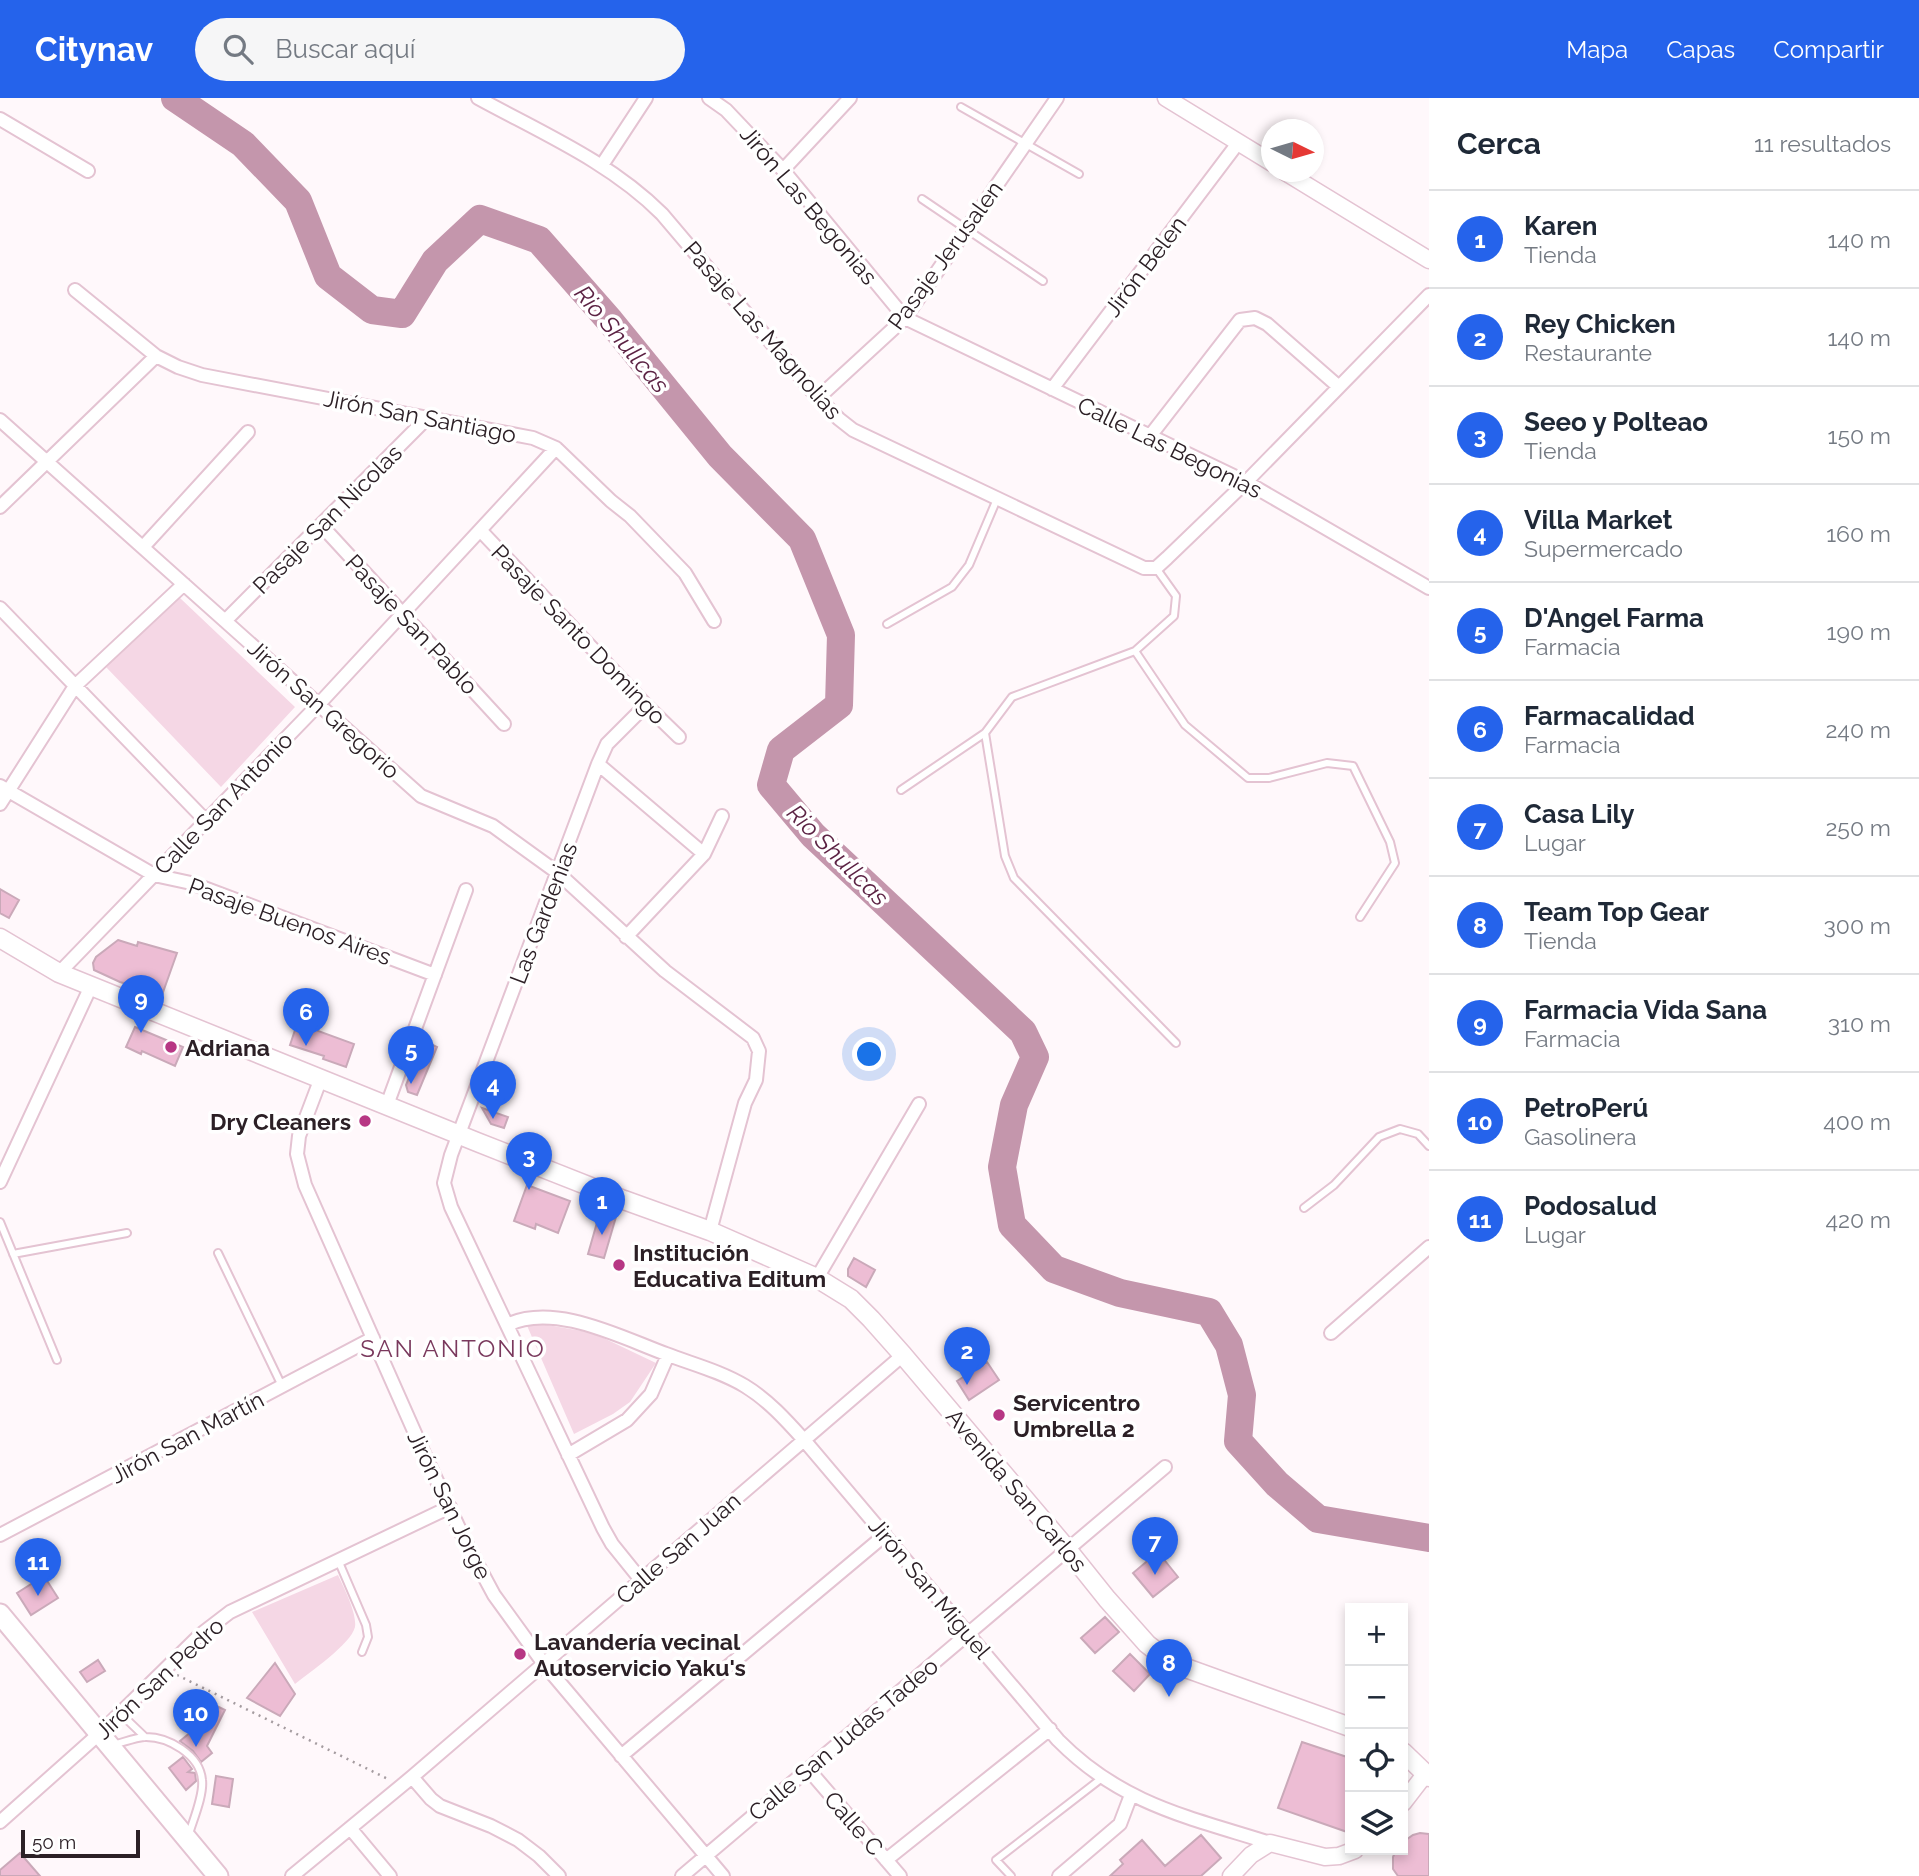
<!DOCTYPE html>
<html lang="es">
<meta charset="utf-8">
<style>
body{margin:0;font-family:Raleway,sans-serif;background:#f6f6f7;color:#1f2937}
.controls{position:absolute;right:21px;bottom:21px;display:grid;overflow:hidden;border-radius:0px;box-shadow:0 4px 10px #0003}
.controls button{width:63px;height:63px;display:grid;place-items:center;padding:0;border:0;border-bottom:2px solid #e0e1e3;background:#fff;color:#1f2937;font:35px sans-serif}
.compass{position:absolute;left:1261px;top:21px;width:63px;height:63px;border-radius:50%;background:#fff;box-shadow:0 4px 10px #0003;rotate:95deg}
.scale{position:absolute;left:21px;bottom:18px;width:119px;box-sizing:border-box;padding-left:7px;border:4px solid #2c2026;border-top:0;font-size:19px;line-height:24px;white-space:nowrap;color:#2c2026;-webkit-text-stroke:5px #fff;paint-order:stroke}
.you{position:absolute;left:870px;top:957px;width:24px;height:24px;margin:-18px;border:5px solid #fff;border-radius:50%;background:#1a73e8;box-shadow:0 0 0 10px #1a73e833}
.badge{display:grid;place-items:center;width:46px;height:46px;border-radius:50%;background:#2563eb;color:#fff;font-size:23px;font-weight:700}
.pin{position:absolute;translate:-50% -58px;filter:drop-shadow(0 2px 4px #0008)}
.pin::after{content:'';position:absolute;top:37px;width:24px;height:21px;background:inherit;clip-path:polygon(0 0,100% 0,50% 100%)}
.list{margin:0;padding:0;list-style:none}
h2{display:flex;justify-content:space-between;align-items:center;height:91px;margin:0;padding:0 28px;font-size:30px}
h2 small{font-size:23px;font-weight:400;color:#747a83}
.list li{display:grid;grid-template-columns:46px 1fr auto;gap:21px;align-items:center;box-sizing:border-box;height:98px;padding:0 28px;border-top:2px solid #e0e1e3}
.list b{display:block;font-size:26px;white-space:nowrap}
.list p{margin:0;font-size:23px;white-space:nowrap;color:#747a83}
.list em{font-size:23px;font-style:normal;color:#747a83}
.icon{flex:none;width:38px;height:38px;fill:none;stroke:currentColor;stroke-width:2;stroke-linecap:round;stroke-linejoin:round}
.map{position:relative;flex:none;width:1429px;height:1778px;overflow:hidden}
header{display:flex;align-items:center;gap:42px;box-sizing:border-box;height:98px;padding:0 35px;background:#2563eb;color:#fff}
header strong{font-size:33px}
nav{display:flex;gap:38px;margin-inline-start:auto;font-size:24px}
.search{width:490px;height:63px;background:#f6f6f7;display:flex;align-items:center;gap:18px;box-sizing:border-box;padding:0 24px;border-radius:38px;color:#747a83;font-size:26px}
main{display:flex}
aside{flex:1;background:#fff}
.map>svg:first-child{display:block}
.green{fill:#f5d7e5}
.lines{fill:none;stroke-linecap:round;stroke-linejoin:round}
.river{stroke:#c496ac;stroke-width:28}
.building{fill:#edbdd4;stroke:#caa9b9;stroke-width:2}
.service-casing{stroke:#e4c3d2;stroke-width:10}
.minor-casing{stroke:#e4c3d2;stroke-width:16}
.tertiary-casing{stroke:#e4c3d2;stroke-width:19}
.secondary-casing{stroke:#e4c3d2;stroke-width:21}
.primary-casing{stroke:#e4c3d2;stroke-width:23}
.path{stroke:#a59ca0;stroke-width:2.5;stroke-dasharray:2 5;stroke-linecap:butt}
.service{stroke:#fff;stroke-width:6}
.minor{stroke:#fff;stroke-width:12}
.tertiary{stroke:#fff;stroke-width:16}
.secondary{stroke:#fff;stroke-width:18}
.primary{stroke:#fff;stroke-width:19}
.poi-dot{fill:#b73784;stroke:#fff;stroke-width:2.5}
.labels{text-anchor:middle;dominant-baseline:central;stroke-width:7;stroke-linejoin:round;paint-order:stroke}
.street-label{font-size:23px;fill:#2c2026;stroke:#fff}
.poi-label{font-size:23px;font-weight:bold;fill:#2c2026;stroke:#fff;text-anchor:start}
.water-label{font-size:24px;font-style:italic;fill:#5c2344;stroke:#fff}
.neighbourhood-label{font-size:24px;letter-spacing:2px;fill:#7a395d;stroke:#fff}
</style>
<header>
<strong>Citynav</strong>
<div class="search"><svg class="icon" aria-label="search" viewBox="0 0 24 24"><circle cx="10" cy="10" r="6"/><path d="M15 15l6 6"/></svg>Buscar aquí</div>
<nav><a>Mapa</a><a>Capas</a><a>Compartir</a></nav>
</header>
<main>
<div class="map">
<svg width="1429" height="1778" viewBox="0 0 1429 1778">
<rect width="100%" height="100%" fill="#fff8fb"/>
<!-- green -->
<path class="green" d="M180,500L295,609L221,689L106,569Z
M525,1223L593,1235L656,1265L630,1304L613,1316L574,1336Z
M338,1477C344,1490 357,1515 355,1529C351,1546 309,1575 295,1586L252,1514Z"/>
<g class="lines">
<!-- river -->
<path class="river" d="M175,0L243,46L298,103L328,178L372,212L402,216L435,163L480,121L539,142L610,223L720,358L802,441L841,537L839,607L781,652L771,687L813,737L1023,934L1035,959L1014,1007L1002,1069L1012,1127L1054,1171L1120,1195L1209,1214L1229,1247L1242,1297L1238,1343L1277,1386L1318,1421L1429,1440"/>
</g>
<!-- building -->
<path class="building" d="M0,791L19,802L9,820L0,815Z
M118,842L137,848L138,844L177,855L162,897L120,884L94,872L93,865L96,859Z
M300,917L321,924L318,933L354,946L346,969L323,961L324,958L290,947Z
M135,929L183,949L175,968L142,953L141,956L126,949Z
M424,943L437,949L417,997L408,994L406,987Z
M482,1010L508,1019L504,1030L491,1026Z
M527,1087L570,1103L558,1135L536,1126L535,1131L514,1123Z
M600,1114L616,1119L604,1160L588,1156Z
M854,1160L875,1172L866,1189L848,1178V1171Z
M987,1264L999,1282L969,1302L957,1283Z
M1158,1454L1178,1479L1153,1499L1133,1475Z
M44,1478L58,1500L31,1517L17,1495Z
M1105,1519L1119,1534L1095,1555L1081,1540Z
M1130,1556L1150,1576L1134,1593L1113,1573Z
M98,1562L105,1573L87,1584L80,1574Z
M275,1565L295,1596L280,1618L247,1600Z
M192,1596L225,1612L207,1648L212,1655L201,1664L193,1653L180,1643L197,1629L181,1621Z
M1302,1644L1350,1660V1735L1278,1710Z
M183,1659L192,1671L188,1674L195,1675L196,1683L186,1692L169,1670Z
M216,1678L233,1681L229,1709L212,1706Z
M1420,1735L1429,1736V1778H1398L1393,1771V1759L1396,1752H1403V1744L1413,1737Z
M1201,1737L1221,1760L1201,1778H1110L1123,1766L1120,1762L1142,1742L1165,1768Z
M20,1755L40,1778H0V1772Z"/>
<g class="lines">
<!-- service casing -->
<g class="service-casing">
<path id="service" d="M961,9L1079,76
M922,101L1043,183
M887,526L952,489L969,467L997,401
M1135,553L1185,627L1248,680H1269L1327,665L1353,668L1390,744L1395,765L1360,819
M985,635L1005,758L1014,780L1176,945
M901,692L985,635L1012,599L1135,553L1174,518L1176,498L1156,470
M1304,1110L1334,1087L1379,1039L1400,1031L1418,1036L1429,1048
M0,1124L57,1262
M218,1155L282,1288
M13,1156L127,1135
M338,1462L366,1527L368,1539L362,1554
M121,1616L145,1639
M112,1647C122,1645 134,1640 144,1639C168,1638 200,1657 202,1682C204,1697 193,1722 189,1736
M1011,1778L996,1762L1102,1680"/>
</g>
<!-- minor casing -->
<g class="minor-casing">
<path id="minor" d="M478,0C542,35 610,64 662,116L818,300L839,321L853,332L1144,470H1156L1167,460L1246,384L1429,197
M709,0L726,12L783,72L905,220L1246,384L1429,490
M0,21L88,73
M602,67L646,0
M783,72L850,0
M75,192L156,258L178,269L202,277L533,340L556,350L611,403L630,418L685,475L714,523
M1052,291L1238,45
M818,300L905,220L1057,0
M0,322L421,698L493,728L558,775L665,873L753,940L759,953L756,982L745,1005L710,1133
M1150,338L1240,222L1255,220L1267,226L1339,289
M0,409L156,258
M321,427L504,626
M480,432L646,607L679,639
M143,449L248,334
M0,510L206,723
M225,523L428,319
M598,666L704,756
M0,688L154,777L191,785L435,877
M0,706L75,588L184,486
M626,839L704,756L722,718
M59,875L319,606L556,350
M321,980L299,1038L297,1056L305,1087L422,1351L465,1443L494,1497L544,1566L723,1778
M387,1007L466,792
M0,1084L91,888
M817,1180L919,1006
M507,1227C554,1204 620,1239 666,1256C692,1266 720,1273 745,1288C768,1302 786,1322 804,1342L1058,1642C1121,1706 1188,1719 1270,1745
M1331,1235L1429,1149
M568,1357L627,1322L651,1296L668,1257
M0,1437L373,1240
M641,1482L612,1446L603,1430L451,1109L444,1085L451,1057L598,666L607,646L646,607
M621,1658L885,1437
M808,1671L900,1778
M412,1679L431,1701L440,1708L491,1728L518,1742L539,1758L559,1778
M0,1724L100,1635L200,1537L230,1514L450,1409
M350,1730L390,1778
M886,1762L1050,1631
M292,1778L412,1679L903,1257
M682,1778L1165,1369
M1059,1778L1120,1726L1131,1697"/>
</g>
<!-- tertiary casing -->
<g class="tertiary-casing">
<path id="tertiary" d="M1166,0L1272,65
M1285,74L1429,162
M1403,1705L1426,1675
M1231,1778L1251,1757L1270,1745L1325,1759L1339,1758L1355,1752"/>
</g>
<!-- secondary casing -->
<g class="secondary-casing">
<path id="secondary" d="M0,840L59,875L477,1044L624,1102L710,1133L817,1180L851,1201L871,1221L903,1257L1067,1451L1107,1501L1147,1546L1165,1560L1183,1569L1350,1629
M1403,1654L1429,1679"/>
</g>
<!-- primary casing -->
<g class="primary-casing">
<path id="primary" d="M0,1516L218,1778"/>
</g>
<!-- path -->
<path class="path" d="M177,1577L388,1681"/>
<!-- service -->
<use href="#service" class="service"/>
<!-- minor -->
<use href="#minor" class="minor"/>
<!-- tertiary -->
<use href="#tertiary" class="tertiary"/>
<!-- secondary -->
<use href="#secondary" class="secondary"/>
<!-- primary -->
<use href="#primary" class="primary"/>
</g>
<!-- markers -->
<g class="poi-dot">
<circle cx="171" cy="949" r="7"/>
<circle cx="365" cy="1023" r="7"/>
<circle cx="619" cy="1167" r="7"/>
<circle cx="999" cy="1317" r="7"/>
<circle cx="520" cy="1556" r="7"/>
</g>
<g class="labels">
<!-- street labels -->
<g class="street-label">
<text transform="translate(809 107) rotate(50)">Jirón Las Begonias</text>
<text transform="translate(945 157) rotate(-54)">Pasaje Jerusalen</text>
<text transform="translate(1145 168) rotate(-53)">Jirón Belen</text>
<text transform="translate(763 232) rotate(49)">Pasaje Las Magnolias</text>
<text transform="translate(420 318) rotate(11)">Jirón San Santiago</text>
<text transform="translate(1170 349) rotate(26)">Calle Las Begonias</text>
<text transform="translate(327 421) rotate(-45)">Pasaje San Nicolas</text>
<text transform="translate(412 526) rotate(47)">Pasaje San Pablo</text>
<text transform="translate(579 536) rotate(46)">Pasaje Santo Domingo</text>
<text transform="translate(324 611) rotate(42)">Jirón San Gregorio</text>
<text transform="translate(223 705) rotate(-46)">Calle San Antonio</text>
<text transform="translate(543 815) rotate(-69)">Las Gardenias</text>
<text transform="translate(290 823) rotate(20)">Pasaje Buenos Aires</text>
<text transform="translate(187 1339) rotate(-28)">Jirón San Martín</text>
<text transform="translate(1017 1392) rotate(50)">Avenida San Carlos</text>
<text transform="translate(450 1407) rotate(64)">Jirón San Jorge</text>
<text transform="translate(678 1450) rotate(-41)">Calle San Juan</text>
<text transform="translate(930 1490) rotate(50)">Jirón San Miguel</text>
<text transform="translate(159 1580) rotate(-43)">Jirón San Pedro</text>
<text transform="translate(843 1641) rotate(-40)">Calle San Judas Tadeo</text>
<text transform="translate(854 1725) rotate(49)">Calle C</text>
</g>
<!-- poi labels -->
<g class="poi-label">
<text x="185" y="949">Adriana</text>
<text x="351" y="1023" text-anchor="end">Dry Cleaners</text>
<text x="633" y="1154">Institución<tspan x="633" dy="26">Educativa Editum</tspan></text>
<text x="1013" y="1304">Servicentro<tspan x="1013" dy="26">Umbrella 2</tspan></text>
<text x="534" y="1543">Lavandería vecinal<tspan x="534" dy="26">Autoservicio Yaku's</tspan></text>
</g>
<!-- water labels -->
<g class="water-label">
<text transform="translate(622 241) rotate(50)">Rio Shullcas</text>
<text transform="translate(838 757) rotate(45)">Rio Shullcas</text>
</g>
<!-- neighbourhood labels -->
<g class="neighbourhood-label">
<text x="453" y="1250">SAN ANTONIO</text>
</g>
</g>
</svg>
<div class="controls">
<button>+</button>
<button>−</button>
<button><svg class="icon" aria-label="locate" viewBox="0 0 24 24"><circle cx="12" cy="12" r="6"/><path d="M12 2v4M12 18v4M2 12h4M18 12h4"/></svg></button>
<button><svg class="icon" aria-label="layers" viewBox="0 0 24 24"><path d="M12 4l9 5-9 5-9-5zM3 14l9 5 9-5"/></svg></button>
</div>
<svg class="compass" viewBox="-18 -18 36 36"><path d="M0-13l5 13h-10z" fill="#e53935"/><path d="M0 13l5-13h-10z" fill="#747a83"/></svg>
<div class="scale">50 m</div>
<div class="you"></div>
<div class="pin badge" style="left:602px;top:1137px">1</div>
<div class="pin badge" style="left:967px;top:1287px">2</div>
<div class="pin badge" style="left:529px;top:1092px">3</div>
<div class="pin badge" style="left:493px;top:1021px">4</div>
<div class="pin badge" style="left:411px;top:986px">5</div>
<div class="pin badge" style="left:306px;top:948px">6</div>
<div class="pin badge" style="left:1155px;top:1477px">7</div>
<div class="pin badge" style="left:1169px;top:1599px">8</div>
<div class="pin badge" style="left:141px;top:935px">9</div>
<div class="pin badge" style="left:196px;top:1649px">10</div>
<div class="pin badge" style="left:38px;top:1498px">11</div>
</div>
<aside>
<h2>Cerca<small>11 resultados</small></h2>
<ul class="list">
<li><span class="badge">1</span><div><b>Karen</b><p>Tienda</p></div><em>140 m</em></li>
<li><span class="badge">2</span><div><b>Rey Chicken</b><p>Restaurante</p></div><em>140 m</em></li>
<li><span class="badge">3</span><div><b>Seeo y Polteao</b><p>Tienda</p></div><em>150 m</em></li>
<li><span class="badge">4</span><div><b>Villa Market</b><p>Supermercado</p></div><em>160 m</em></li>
<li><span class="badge">5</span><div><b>D'Angel Farma</b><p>Farmacia</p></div><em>190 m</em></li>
<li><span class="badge">6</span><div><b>Farmacalidad</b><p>Farmacia</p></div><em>240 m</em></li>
<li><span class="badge">7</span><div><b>Casa Lily</b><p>Lugar</p></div><em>250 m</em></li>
<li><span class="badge">8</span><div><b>Team Top Gear</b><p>Tienda</p></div><em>300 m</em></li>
<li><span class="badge">9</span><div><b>Farmacia Vida Sana</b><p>Farmacia</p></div><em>310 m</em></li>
<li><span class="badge">10</span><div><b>PetroPerú</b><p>Gasolinera</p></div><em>400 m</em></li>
<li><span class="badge">11</span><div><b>Podosalud</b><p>Lugar</p></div><em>420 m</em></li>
</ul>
</aside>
</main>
